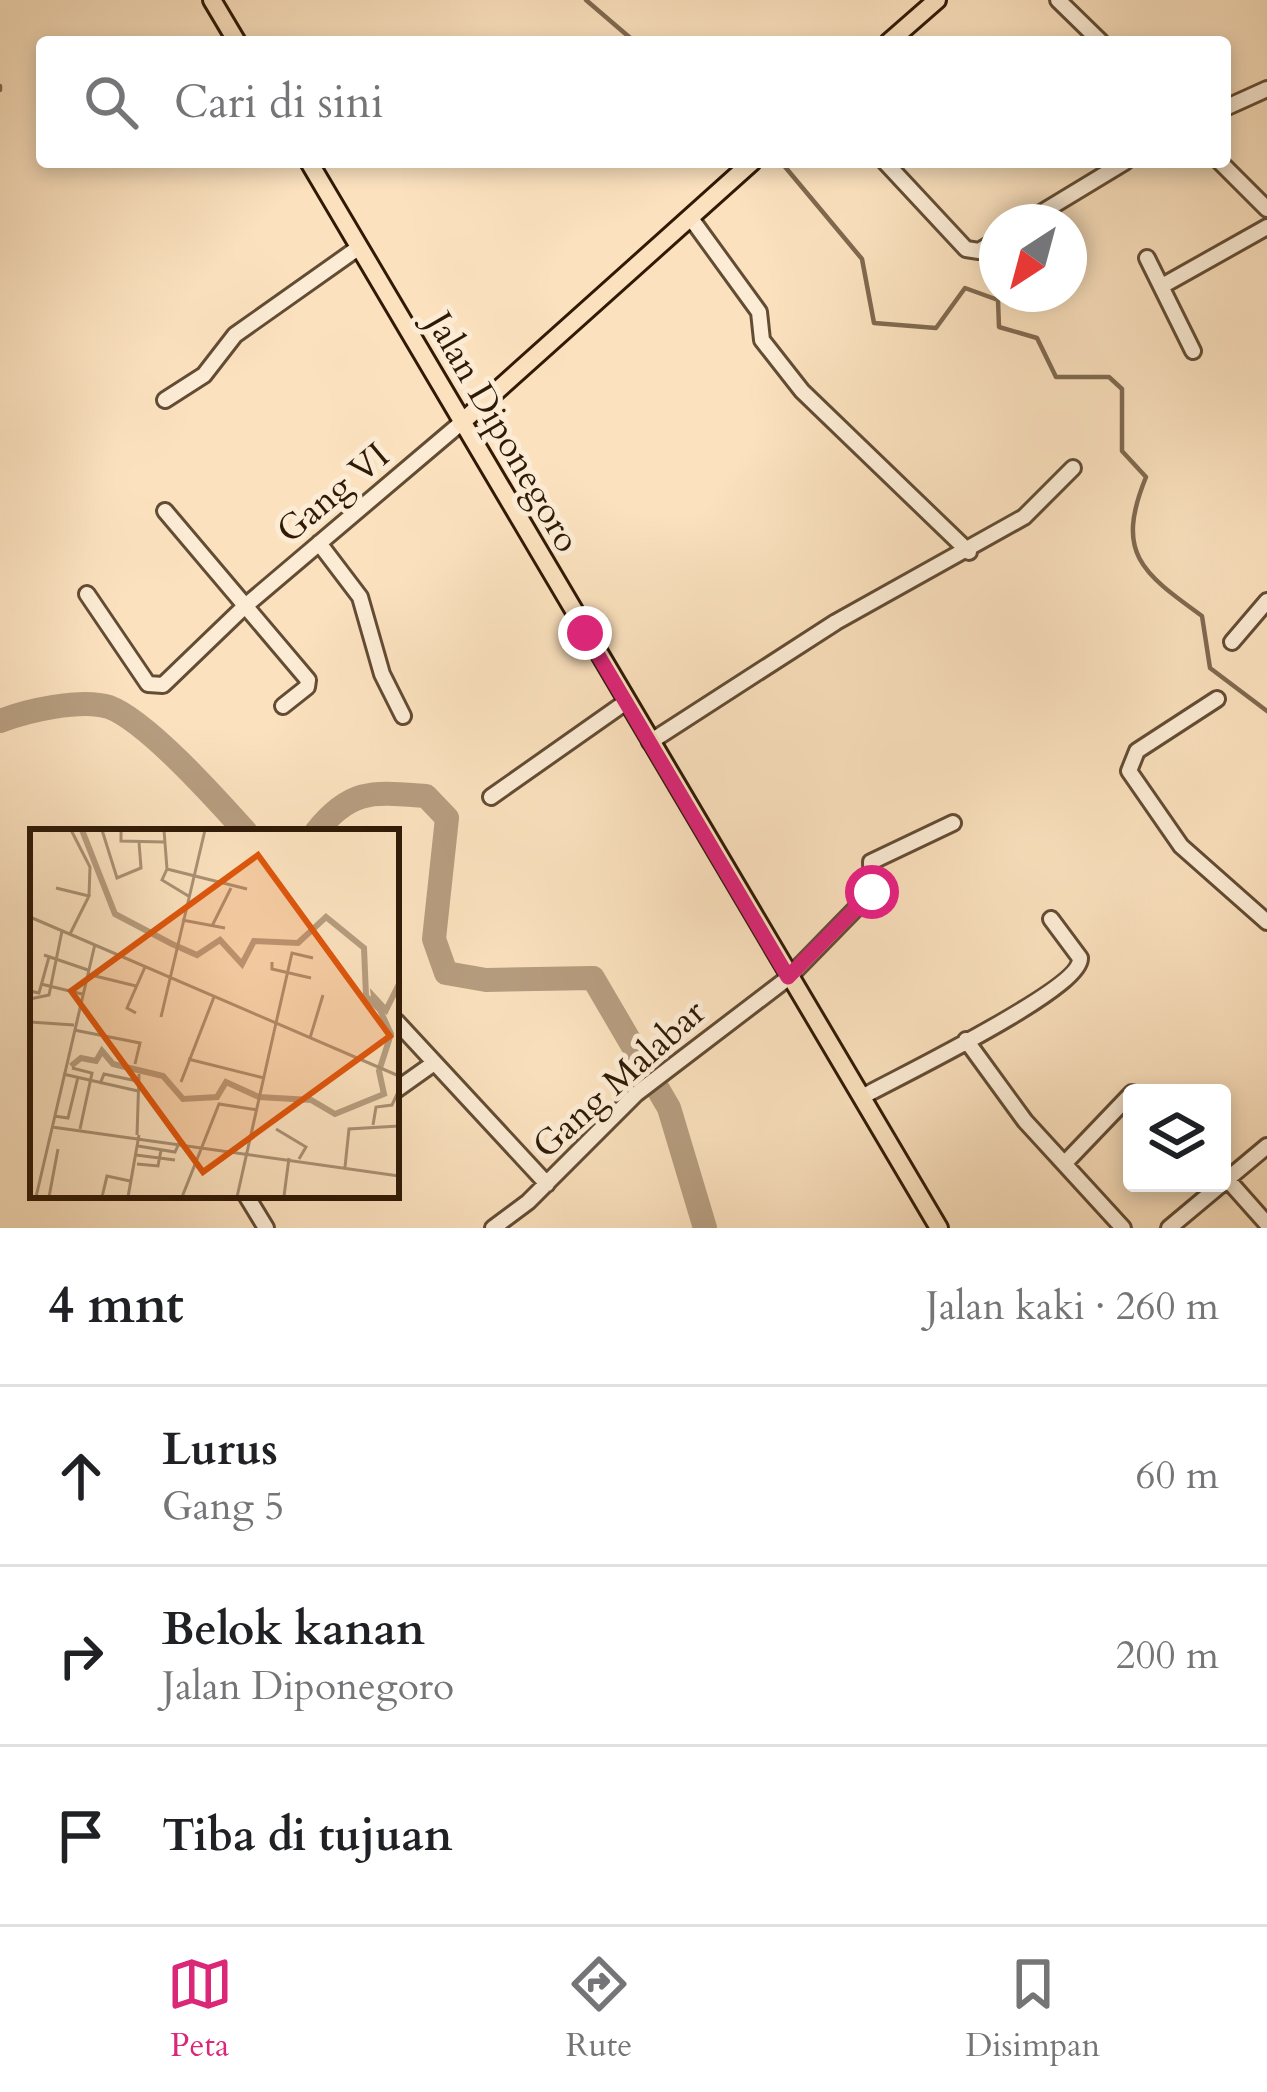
<!DOCTYPE html>
<html lang="id">
<meta charset="utf-8">
<style>
body{margin:0;font-family:Cardo,serif;background:#f2f2f2;color:#202124}
.controls{position:absolute;right:36px;bottom:36px;display:grid;overflow:hidden;border-radius:12px;box-shadow:0 6px 18px #0003}
.controls button{width:108px;height:108px;display:grid;place-items:center;padding:0;border:0;border-bottom:3px solid #e0e0e0;background:#fff;color:#202124;font:60px sans-serif}
.compass{position:absolute;left:979px;top:204px;width:108px;height:108px;border-radius:50%;background:#fff;box-shadow:0 6px 18px #0003;rotate:216deg}
.stop{position:absolute;width:36px;height:36px;margin:-27px;border:9px solid #db2777;border-radius:50%;background:#fff}
.stop.end{background:#db2777;border-color:#fff;box-shadow:0 3px 12px #0008}
.list{margin:0;padding:0;list-style:none}
h2{display:flex;justify-content:space-between;align-items:center;height:156px;margin:0;padding:0 48px;font-size:51px}
h2 small{font-size:39px;font-weight:400;color:#757577}
.list li{display:grid;grid-template-columns:78px 1fr auto;gap:36px;align-items:center;box-sizing:border-box;height:180px;padding:0 48px;border-top:3px solid #e0e0e0}
.list b{display:block;font-size:45px;white-space:nowrap}
.list p{margin:0;font-size:39px;white-space:nowrap;color:#757577}
.list em{font-size:39px;font-style:normal;color:#757577}
.icon{flex:none;width:66px;height:66px;fill:none;stroke:currentColor;stroke-width:2;stroke-linecap:round;stroke-linejoin:round}
.map{position:relative;flex:none;width:1267px;height:1228px;overflow:hidden}
.search{position:absolute;background:#fff;box-shadow:0 6px 18px #0003;left:36px;right:36px;top:36px;height:132px;display:flex;align-items:center;gap:30px;box-sizing:border-box;padding:0 42px;border-radius:12px;color:#757577;font-size:45px}
.sheet{height:696px;background:#fff}
nav{display:flex;justify-content:space-around;align-items:center;box-sizing:border-box;height:168px;border-top:3px solid #e0e0e0;background:#fff;font-size:33px;color:#757577}
nav a{display:grid;justify-items:center;gap:6px}
nav .on{color:#db2777}
.map>svg:first-child{display:block}
.lines{fill:none;stroke-linecap:round;stroke-linejoin:round}
.stream{stroke:#80694f;stroke-width:4.5}
.river{stroke:#b69d7f;stroke-width:24}
.minor-casing{stroke:#634c34;stroke-width:20}
.major-casing{stroke:#301a06;stroke-width:22}
.minor{stroke:#fcecd5;stroke-width:14}
.major{stroke:#fbe1be;stroke-width:16}
.route{stroke:#db2777;stroke-width:15}
.labels{text-anchor:middle;dominant-baseline:central;stroke-width:10;stroke-linejoin:round;paint-order:stroke}
.street-label{font-size:36px;fill:#301a06;stroke:#fcecd5}
.inset-river{fill:none;stroke:#b69d7f;stroke-width:6}
.inset-road{fill:none;stroke:#aa9174;stroke-width:3}
.view{fill:#df560c;fill-opacity:0.15;stroke:#df560c;stroke-width:6}
.inset-edge{fill:none;stroke:#301a06;stroke-width:6}
</style>
<div class="map">
<svg width="1267" height="1228" viewBox="0 0 1267 1228">
<rect width="100%" height="100%" fill="#fbe1be"/>
<filter id="stains"><feTurbulence type="fractalNoise" baseFrequency=".00167" numOctaves="4"/><feColorMatrix values="0 0 0 0 .2 0 0 0 0 .09 0 0 0 0 .02 0 0 0 .5 -.17"/></filter>
<radialGradient id="worn" r=".72"><stop offset=".6" stop-color="#630" stop-opacity="0"/><stop offset="1" stop-color="#630" stop-opacity=".3"/></radialGradient>
<g class="lines">
<!-- stream -->
<path class="stream" d="M586,0L635,42
M0,86V90
M781,162L862,259L874,323L936,328L965,288L998,300L999,327L1037,338L1056,377H1109L1122,389V451L1146,477C1115,553 1141,572 1202,616L1210,668L1267,711"/>
<!-- river -->
<path class="river" d="M0,721C26,711 81,698 109,707C147,721 218,801 246,832
M316,832C351,788 373,792 426,796L447,818L434,939L446,973L486,980L593,978L669,1108L705,1228"/>
<!-- minor casing -->
<g class="minor-casing">
<path id="minor" d="M1058,0L1101,42
M1225,108L1267,89
M885,162L966,249L979,251L997,240
M1220,162L1267,209
M690,217L759,312L762,340L802,391L969,552
M1026,222L1125,162
M1147,258L1193,351
M1162,286L1267,227
M165,400L204,375L235,335L358,248
M165,511L308,680L307,687L283,706
M319,543L360,597L382,674L403,716
M87,594L148,684L163,685L244,607L461,423
M1232,642L1267,601
M1217,699L1137,751L1129,771L1181,846L1267,922
M650,742L836,622L1024,517L1073,468
M491,797L626,702
M396,1021L547,1184
M966,1040L1025,1121L1123,1228
M396,1090L434,1063
M862,1097C896,1078 1082,989 1080,958L1051,919
M1065,1163L1132,1093
M1227,1179L1267,1224
M246,1195L266,1228
M493,1228L528,1202L636,1094L788,978L872,892L871,862L953,823
M1169,1228L1267,1146"/>
</g>
<!-- major casing -->
<g class="major-casing">
<path id="major" d="M212,0L237,42
M889,42L937,0
M309,162L939,1228
M461,423L752,162"/>
</g>
<!-- minor -->
<use href="#minor" class="minor"/>
<!-- major -->
<use href="#major" class="major"/>
</g>
<g class="lines">
<!-- route -->
<path class="route" d="M585,633L788,977L872,892"/>
</g>
<g class="labels">
<!-- street labels -->
<g class="street-label">
<text transform="translate(503 432) rotate(60)">Jalan Diponegoro</text>
<text transform="translate(333 493) rotate(-40)">Gang VI</text>
<text transform="translate(619 1079) rotate(-42)">Gang Malabar</text>
</g>
</g>
<!-- overview -->
<g transform="translate(30 829)">
<rect width="369" height="369" fill="#fbe1be"/>
<path class="inset-river" d="M52,1L85,85L142,115L167,126L190,111L212,135L224,112L268,114L296,88L334,119L336,167L345,176L344,168L356,181L369,155M41,237L51,229L66,232L72,222L83,235L133,247L153,270L187,268L196,253L229,268L281,271L305,285L354,265L349,242L361,205L344,168"/>
<path class="inset-road" d="M41,1L60,38L59,67M72,1L87,49L111,39L109,13M134,1L137,40L217,60M91,2V12L134,13M137,40L132,51L160,68M26,59L59,67L40,105M0,88L369,247M152,91L195,99M182,97L201,59M14,126L58,141M242,133V140L281,149M57,145L106,157M11,155L52,165M0,162L9,164L19,128M0,170L19,166L32,102M106,184L97,179L115,138M131,188L175,1M0,193L44,196M246,194L262,124L283,129M44,201L110,214L105,235M280,209L293,166M158,230L234,249M42,239L62,244L50,300M33,245L108,262M151,253L184,168M70,255L74,245L107,252M24,287L38,289L48,248M343,296L346,278L362,276L369,261M22,298L369,347M246,300L276,318L269,330M107,306L109,245M108,317L145,323L150,312M106,326L145,331M107,335L128,337L131,321M315,338L319,300L369,297M254,367L259,329M6,368L65,115M19,368L28,320M72,368L77,347L100,352M98,368L109,306M152,368L189,275L227,281M207,368L246,194"/>
<path class="view" d="M228,26L360,207L173,343L41,162Z"/>
<rect width="369" height="369" class="inset-edge"/>
</g>
<rect width="100%" height="100%" filter="url(#stains)"/>
<rect width="100%" height="100%" fill="url(#worn)"/>
</svg>
<div class="controls">
<button><svg class="icon" aria-label="layers" viewBox="0 0 24 24"><path d="M12 4l9 5-9 5-9-5zM3 14l9 5 9-5"/></svg></button>
</div>
<svg class="compass" viewBox="-18 -18 36 36"><path d="M0-13l5 13h-10z" fill="#e53935"/><path d="M0 13l5-13h-10z" fill="#757577"/></svg>
<div class="stop" style="left:872px;top:892px"></div>
<div class="stop end" style="left:585px;top:633px"></div>
<div class="search"><svg class="icon" aria-label="search" viewBox="0 0 24 24"><circle cx="10" cy="10" r="6"/><path d="M15 15l6 6"/></svg>Cari di sini</div>
</div>
<section class="sheet">
<h2>4 mnt<small>Jalan kaki · 260 m</small></h2>
<ul class="list">
<li><svg class="icon" aria-label="ahead" viewBox="0 0 24 24"><path d="M12 20V5M6 11l6-6 6 6"/></svg><div><b>Lurus</b><p>Gang 5</p></div><em>60 m</em></li>
<li><svg class="icon" aria-label="right" viewBox="0 0 24 24"><path d="M7 20v-9h11M14 6l5 5-5 5"/></svg><div><b>Belok kanan</b><p>Jalan Diponegoro</p></div><em>200 m</em></li>
<li><svg class="icon" aria-label="arrive" viewBox="0 0 24 24"><path d="M6 21V4h12l-3 4 3 4H6"/></svg><div><b>Tiba di tujuan</b></div></li>
</ul>
</section>
<nav>
<a class="on"><svg class="icon" aria-label="map" viewBox="0 0 24 24"><path d="M3 6l6-2 6 2 6-2v14l-6 2-6-2-6 2zM9 4v14M15 6v14"/></svg>Peta</a>
<a><svg class="icon" aria-label="directions" viewBox="0 0 24 24"><path d="M12 3l9 9-9 9-9-9zM9 14v-3h6M13 9l2 2-2 2"/></svg>Rute</a>
<a><svg class="icon" aria-label="saved" viewBox="0 0 24 24"><path d="M7 4h10v16l-5-4-5 4z"/></svg>Disimpan</a>
</nav>
